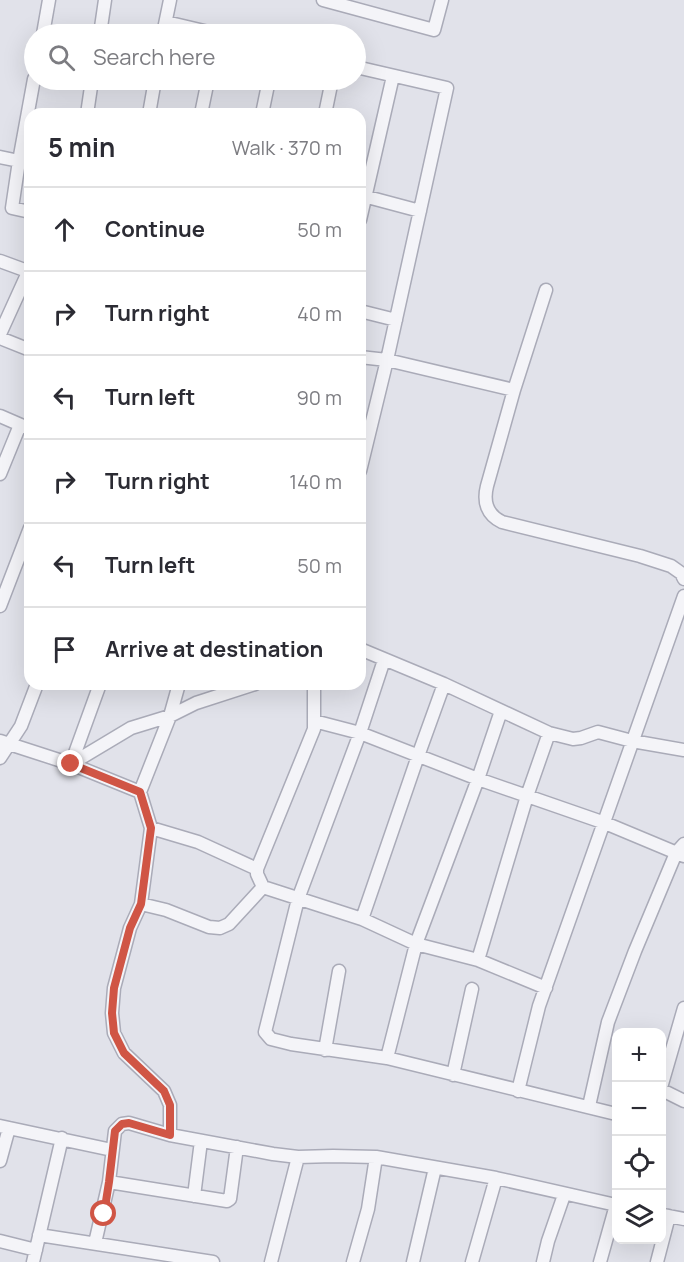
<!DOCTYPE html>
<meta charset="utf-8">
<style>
body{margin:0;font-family:Manrope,sans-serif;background:#f7f7f7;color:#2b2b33}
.controls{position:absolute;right:18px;bottom:18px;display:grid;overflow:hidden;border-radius:12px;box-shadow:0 6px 24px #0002}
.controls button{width:54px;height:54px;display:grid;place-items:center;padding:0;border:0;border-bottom:2px solid #e1e1e2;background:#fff;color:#2b2b33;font:30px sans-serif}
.stop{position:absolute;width:18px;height:18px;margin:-14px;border:4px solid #d05545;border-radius:50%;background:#fff}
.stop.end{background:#d05545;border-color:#fff;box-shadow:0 2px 6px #0008}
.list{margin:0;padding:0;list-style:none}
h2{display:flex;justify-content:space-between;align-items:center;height:78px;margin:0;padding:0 24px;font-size:26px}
h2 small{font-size:20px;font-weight:400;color:#7c7c81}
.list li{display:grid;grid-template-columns:39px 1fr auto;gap:18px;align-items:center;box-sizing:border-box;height:84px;padding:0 24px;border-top:2px solid #e1e1e2}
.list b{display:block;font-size:22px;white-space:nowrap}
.list em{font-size:20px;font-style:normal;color:#7c7c81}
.icon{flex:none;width:33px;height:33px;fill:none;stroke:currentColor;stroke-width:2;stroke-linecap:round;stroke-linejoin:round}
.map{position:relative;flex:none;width:684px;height:1262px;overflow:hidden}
.search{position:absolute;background:#fff;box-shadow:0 6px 24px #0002;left:24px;top:24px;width:342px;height:66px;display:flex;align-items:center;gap:15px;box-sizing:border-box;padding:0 21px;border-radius:33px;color:#7c7c81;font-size:22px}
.panel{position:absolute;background:#fff;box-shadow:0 6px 24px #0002;left:24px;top:108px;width:342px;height:582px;border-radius:18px}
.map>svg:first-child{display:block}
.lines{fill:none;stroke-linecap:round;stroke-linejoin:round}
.minor-casing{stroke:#aaabb8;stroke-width:15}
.minor{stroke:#f4f4f8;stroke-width:12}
.route{stroke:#d05545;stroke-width:8}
</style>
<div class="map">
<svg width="684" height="1262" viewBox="0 0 684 1262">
<rect width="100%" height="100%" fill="#e1e2ea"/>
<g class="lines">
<!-- minor casing -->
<g class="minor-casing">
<path id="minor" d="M323,0L434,30L442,0
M166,22L217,34
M43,34L49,0
M100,34L105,0
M163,34L170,0
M356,67L447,88L387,360L360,471
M87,114L92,80
M149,114L155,80
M201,114L208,80
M262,114L269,80
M325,114L332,80
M0,157L19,161
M360,195L420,211
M30,212L12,208L19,161L34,79
M360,220L393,76
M0,261L30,272
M546,290L514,390L487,486C483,502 487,515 502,522L640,556L671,566L681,573L684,579
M360,311L396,320
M0,334L30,268
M0,338L30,350
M360,357L387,360L514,390
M0,416L30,429
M0,474L20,425
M0,606L30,528
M360,649L444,684L549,733L573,739L581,738L598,732L632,741L684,750
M384,660L360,733L298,899L265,1032L271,1039L291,1044L387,1058
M314,684V729L257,869V874L263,887L362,919L416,944L478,960L546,988
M501,711L478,779L416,944L387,1058L616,1114
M314,721L360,733L478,779L605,823L684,856
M0,741L71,764L140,792
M0,758L21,726L37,684
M71,764L131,728L170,716L196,703L255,684
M71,764L100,684
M151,828L198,842L257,869
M141,904L166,910L209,927L220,928L229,924L263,887
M362,919L418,756L444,684
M478,960L527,796L549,733
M325,1050L339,971
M453,1075L472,989
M662,1084L684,1008
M662,1090L684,1101
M518,1091L539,1006L684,596
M589,1106L608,1022L635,951L676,853L684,844
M0,1126L112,1150
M170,1135V1105L164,1091L124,1053L114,1033L112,1013L114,988L130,928L141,904L151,828L140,792L170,716L179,684
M0,1161L9,1128
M109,1182L227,1201L230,1199L237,1147
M194,1196L201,1141
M663,1215L684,1219
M39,1235L213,1262
M0,1241L36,1250
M95,1243L109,1182L115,1131L122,1124L129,1123L170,1135L273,1154L298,1157L333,1156L376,1157L496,1178L616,1205
M33,1262L62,1138
M271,1262L298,1157
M353,1262L368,1209L376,1157
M413,1262L435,1168
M472,1262L496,1178
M543,1262L548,1241L564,1195
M600,1262L616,1205
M657,1262L669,1216"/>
</g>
<!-- minor -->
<use href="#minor" class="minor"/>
</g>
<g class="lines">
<!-- route -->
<path class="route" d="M71,764L140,792L151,828L141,904L130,928L114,988L112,1013L114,1033L124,1053L164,1091L170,1105V1135L129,1123L122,1124L115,1131L109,1182L104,1214"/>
</g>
</svg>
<div class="controls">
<button>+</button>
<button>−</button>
<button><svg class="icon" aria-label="locate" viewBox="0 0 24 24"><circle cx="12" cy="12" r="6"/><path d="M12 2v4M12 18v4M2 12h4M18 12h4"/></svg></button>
<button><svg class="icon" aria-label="layers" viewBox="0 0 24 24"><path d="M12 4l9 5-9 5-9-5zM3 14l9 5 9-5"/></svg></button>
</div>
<div class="stop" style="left:104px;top:1214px"></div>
<div class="stop end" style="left:71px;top:764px"></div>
<div class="search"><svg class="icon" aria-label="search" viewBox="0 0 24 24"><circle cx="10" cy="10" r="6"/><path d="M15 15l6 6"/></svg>Search here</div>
<section class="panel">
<h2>5 min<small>Walk · 370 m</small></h2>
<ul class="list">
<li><svg class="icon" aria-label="ahead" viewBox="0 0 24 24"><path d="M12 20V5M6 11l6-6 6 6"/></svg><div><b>Continue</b></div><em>50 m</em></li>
<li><svg class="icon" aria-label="right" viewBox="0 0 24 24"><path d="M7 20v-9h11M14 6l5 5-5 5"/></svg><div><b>Turn right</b></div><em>40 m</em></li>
<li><svg class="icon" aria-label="left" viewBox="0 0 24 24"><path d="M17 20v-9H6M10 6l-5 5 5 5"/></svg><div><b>Turn left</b></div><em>90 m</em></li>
<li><svg class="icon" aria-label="right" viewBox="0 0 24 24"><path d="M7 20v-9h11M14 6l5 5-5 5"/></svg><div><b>Turn right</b></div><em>140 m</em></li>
<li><svg class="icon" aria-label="left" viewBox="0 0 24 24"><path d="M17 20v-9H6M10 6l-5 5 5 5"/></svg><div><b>Turn left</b></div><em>50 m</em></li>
<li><svg class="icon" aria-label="arrive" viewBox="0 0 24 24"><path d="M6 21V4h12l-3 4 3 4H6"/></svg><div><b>Arrive at destination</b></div></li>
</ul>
</section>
</div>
